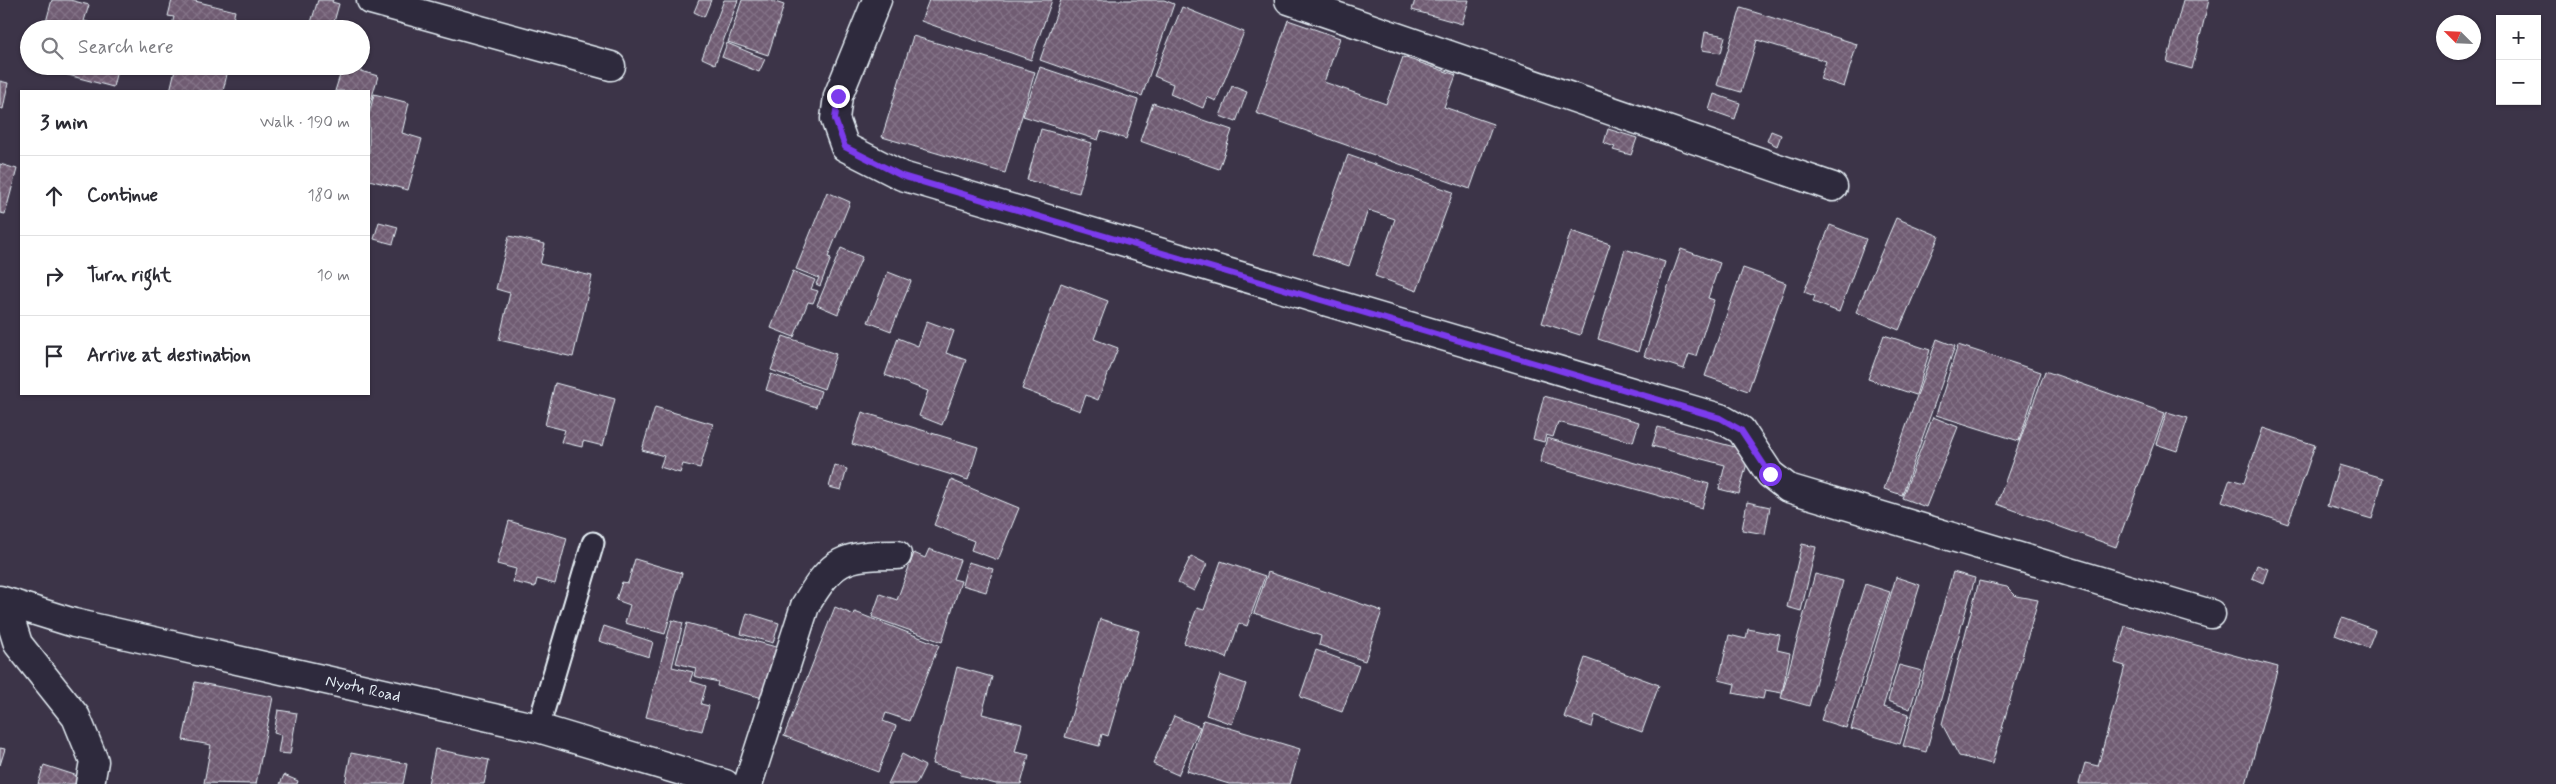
<!DOCTYPE html>
<meta charset="utf-8">
<style>
body{margin:0;font-family:Mynerve,sans-serif;background:#f2f2f3;color:#2b2b33}
.controls{position:absolute;right:15px;top:15px;display:grid;overflow:hidden;border-radius:0px;box-shadow:0 1px 4px #0004}
.controls button{width:45px;height:45px;display:grid;place-items:center;padding:0;border:0;border-bottom:1px solid #e1e1e2;background:#fff;color:#2b2b33;font:25px sans-serif}
.compass{position:absolute;left:2436px;top:15px;width:45px;height:45px;border-radius:50%;background:#fff;box-shadow:0 1px 4px #0004;rotate:294deg}
.stop{position:absolute;width:15px;height:15px;margin:-11px;border:4px solid #7c3aed;border-radius:50%;background:#fff}
.stop.end{background:#7c3aed;border-color:#fff;box-shadow:0 1px 5px #0008}
.list{margin:0;padding:0;list-style:none}
h2{display:flex;justify-content:space-between;align-items:center;height:65px;margin:0;padding:0 20px;font-size:21px}
h2 small{font-size:16px;font-weight:400;color:#7c7c81}
.list li{display:grid;grid-template-columns:32px 1fr auto;gap:15px;align-items:center;box-sizing:border-box;height:80px;padding:0 20px;border-top:1px solid #e1e1e2}
.list b{display:block;font-size:19px;white-space:nowrap}
.list em{font-size:16px;font-style:normal;color:#7c7c81}
.icon{flex:none;width:28px;height:28px;fill:none;stroke:currentColor;stroke-width:2;stroke-linecap:round;stroke-linejoin:round}
.map{position:relative;flex:none;width:2556px;height:784px;overflow:hidden}
.search{position:absolute;background:#fff;box-shadow:0 1px 4px #0004;left:20px;top:20px;width:350px;height:55px;display:flex;align-items:center;gap:12px;box-sizing:border-box;padding:0 18px;border-radius:28px;color:#7c7c81;font-size:19px}
.panel{position:absolute;background:#fff;box-shadow:0 1px 4px #0004;left:20px;top:90px;width:350px;height:305px;border-radius:0px}
.map>svg:first-child{display:block}
.building{fill:url(#building-cross-hatch);stroke:#e8f1f8}
.lines{fill:none;stroke-linecap:round;stroke-linejoin:round}
.service-casing{stroke:#e8f1f8;stroke-width:25}
.minor-casing{stroke:#e8f1f8;stroke-width:31}
.service{stroke:#2f2a3d;stroke-width:21}
.minor{stroke:#2f2a3d;stroke-width:28}
.route{stroke:#7c3aed;stroke-width:6}
.labels{text-anchor:middle;dominant-baseline:central;stroke-width:4.5;stroke-linejoin:round;paint-order:stroke}
.street-label{font-size:16px;fill:#e8f1f8;stroke:#2f2a3d}
</style>
<div class="map">
<svg width="2556" height="784" viewBox="0 0 2556 784">
<defs>
<pattern id="building-cross-hatch" width="8" height="8" patternUnits="userSpaceOnUse" patternTransform="scale(1.25)"><rect width="8" height="8" fill="#6f5b72"/><path d="M0 0l8 8M0 8l8-8" fill="none" stroke="#847387"/></pattern>
</defs>
<rect width="100%" height="100%" fill="#3c3448"/>
<filter id="ink" filterUnits="userSpaceOnUse"><feTurbulence type="fractalNoise" baseFrequency=".02" numOctaves="2"/><feDisplacementMap in="SourceGraphic" scale="10" xChannelSelector="R" yChannelSelector="G"/><feConvolveMatrix kernelMatrix="1 2 1 2 8 2 1 2 1" color-interpolation-filters="sRGB"/></filter>
<g filter="url(#ink)">
<!-- building -->
<path class="building" d="M52,0H70L89,5L84,21L113,29H44Z
M172,0H191L235,11L231,29H171L174,17L168,16Z
M318,0H333L332,2L339,4L332,29H309Z
M699,0H711L704,17L694,12Z
M724,0H738L715,64L702,58Z
M742,0H769L784,5L768,55L728,42Z
M929,0H1052L1031,60L921,21Z
M1061,0H1164L1174,4L1142,96L1040,60Z
M1415,0H1469L1462,24L1412,10Z
M2183,0H2209L2192,69L2167,62Z
M1182,7L1244,32L1216,101L1207,97L1203,108L1170,94L1173,84L1154,76Z
M1741,8L1857,44L1844,87L1820,79L1826,61L1757,40L1741,92L1717,85Z
M1288,20L1340,38L1324,82L1386,104L1403,57L1456,75L1444,107L1493,124L1470,189L1256,113Z
M1705,32L1725,36L1721,53L1702,50Z
M913,36L1035,72L1005,173L882,137Z
M727,43L765,59L759,72L722,57Z
M34,66H118L113,87Z
M176,66H229L223,91H170Z
M343,66L378,76L369,107V91H335Z
M1040,67L1138,100L1126,139L1101,131L1098,140L1023,116Z
M0,81L8,83L3,109L0,108Z
M1232,86L1247,92L1236,122L1220,116Z
M374,94L409,103L402,133L422,139L408,190L369,180V115Z
M1714,94L1740,103L1735,119L1709,110Z
M1153,103L1232,130L1219,169L1140,141Z
M1041,129L1092,143L1079,193L1027,180Z
M1608,129L1637,138L1631,155L1613,150L1615,147L1604,143Z
M1771,131L1781,135L1777,146L1767,141Z
M1348,155L1453,192L1417,291L1375,276L1395,219L1368,210L1349,266L1313,254Z
M0,164L17,169L5,214L0,213Z
M827,192L850,202L828,257L831,258L820,286L816,284L819,278L796,269Z
M1896,218L1939,236L1899,330L1856,312Z
M379,222L398,227L393,244L374,239Z
M1830,225L1866,239L1839,312L1813,302L1815,296L1804,292Z
M1571,231L1610,244L1580,335L1542,323Z
M509,236L545,244L540,264L592,276L573,357L499,340L510,293L496,289Z
M841,248L862,257L838,314L817,305Z
M1625,249L1665,262L1638,352L1598,339Z
M1681,249L1720,263L1708,298L1714,300L1696,356L1689,354L1684,369L1644,356Z
M1743,268L1786,283L1748,391L1705,376Z
M793,271L815,280L811,289L818,291L813,303L808,302L794,337L771,328Z
M888,272L911,281L891,331L868,322Z
M1061,283L1108,301L1094,339L1118,348L1098,400L1086,395L1080,411L1022,389Z
M927,321L954,331L946,353L966,360L942,425L919,416L928,391L885,375L898,338L918,346Z
M1884,335L1930,350L1916,395L1868,379Z
M783,336L836,354L824,389L771,370Z
M1937,339L1955,346L1902,495L1884,489Z
M1958,345L2041,372L2019,441L1936,415Z
M2045,371L2165,413L2116,547L1997,504Z
M771,374L821,391L816,407L766,390Z
M555,383L615,399L603,446L583,441L582,447L561,442L565,430L545,425Z
M1544,396L1639,422L1633,442L1558,422L1553,437L1546,435L1544,442L1533,439Z
M655,407L713,424L700,468L683,464L680,473L660,467L664,456L642,450Z
M862,412L978,447L968,480L852,444Z
M2167,412L2188,418L2177,451L2156,444Z
M1933,417L1958,427L1926,507L1902,498Z
M1658,427L1750,451L1739,494L1719,489L1725,465L1652,446Z
M2263,428L2315,445L2288,524L2222,501L2230,479L2244,483Z
M1547,438L1709,484L1702,508L1540,462Z
M835,465L847,469L841,490L829,487Z
M2339,465L2383,478L2372,519L2327,506Z
M951,480L1019,508L998,560L971,550L974,541L934,525Z
M1747,502L1770,507L1765,534L1742,530Z
M509,521L567,538L555,584L537,579L535,587L513,582L516,569L497,564Z
M1802,544L1816,547L1801,611L1787,607Z
M929,549L960,560L953,579L961,581L942,642L872,617L880,594L897,600L914,553L925,558Z
M1191,556L1207,564L1194,591L1178,583Z
M635,559L682,573L665,634L625,623L630,605L616,600L622,582L628,583Z
M1221,561L1265,576L1247,626L1239,623L1227,658L1184,643L1197,608L1204,610Z
M968,562L993,569L986,592L962,585Z
M2257,565L2268,569L2263,583L2252,578Z
M1268,572L1382,611L1365,661L1319,645L1321,636L1254,613Z
M1953,572L1975,578L1926,752L1903,746Z
M1815,574L1843,581L1809,706L1781,698Z
M1896,577L1920,585L1883,707L1909,714L1900,744L1851,729Z
M1979,581L2007,587L2016,596L2038,600L1992,764L1959,756L1942,724Z
M1865,584L1890,592L1846,728L1821,720Z
M835,607L854,615L855,612L939,645L909,721L886,713L883,721L896,726L878,772L784,736Z
M747,613L779,623L773,643L741,634Z
M2342,618L2375,630L2368,648L2335,635Z
M1100,619L1139,631L1108,736L1102,734L1099,746L1065,737Z
M672,620L683,623L672,667L693,672L690,681L706,686L701,704L709,706L702,731L646,717Z
M687,623L776,647L763,698L717,686L718,682L694,676L696,668L676,663Z
M604,626L653,642L649,657L599,641Z
M2125,626L2278,667L2246,784H2079L2085,763L2098,766L2125,666L2115,663Z
M1748,629L1780,635L1777,650L1790,653L1782,693L1765,690L1763,699L1733,693L1735,684L1719,680L1729,635L1746,639Z
M1316,650L1359,666L1342,712L1300,697Z
M1585,658L1659,685L1642,732L1595,715L1592,727L1564,717Z
M1899,665L1922,671L1910,709L1888,701Z
M957,667L992,677L982,714L1022,724L1015,752L1029,755L1021,784H996L960,775L961,772L932,764Z
M1220,675L1246,684L1232,724L1206,715Z
M195,682L273,697L256,784L204,783L211,745L183,740Z
M278,710L297,713L290,754L278,753L281,735L274,733Z
M1174,716L1200,727L1178,775L1153,764Z
M1203,720L1300,749L1290,784H1229L1187,771Z
M0,748L5,749L0,765Z
M435,749L489,760L484,784H428Z
M351,753L407,764L403,784H345Z
M902,754L925,766L916,784H888Z
M44,765L90,780L88,784H38Z
M284,775L298,781L297,784H280Z"/>
<g class="lines">
<!-- service casing -->
<g class="service-casing">
<path id="service" d="M538,728L593,543"/>
</g>
<!-- minor casing -->
<g class="minor-casing">
<g id="minor">
<path d="M371,0L611,66"/>
<path d="M877,0L838,96L835,119L845,147L902,176L1720,418L1741,430L1770,474L1788,488L2211,614"/>
<path d="M1289,0L1833,187"/>
<path id="s1" d="M0,600L74,623L538,728L725,784"/>
<path d="M13,604L12,625L18,644L76,717L94,761L90,784"/>
<path d="M748,784L805,606C833,559 843,555 897,555"/>
</g>
</g>
<!-- service -->
<use href="#service" class="service"/>
<!-- minor -->
<use href="#minor" class="minor"/>
</g>
</g>
<g class="lines" filter="url(#ink)">
<!-- route -->
<path class="route" d="M838,96L835,119L845,147L902,176L1720,418L1741,430L1770,474"/>
</g>
<g class="labels">
<!-- street labels -->
<g class="street-label">
<text stroke="none"><textPath href="#s1" startOffset="374">Nyotu Road</textPath></text>
</g>
</g>
</svg>
<div class="controls">
<button>+</button>
<button>−</button>
</div>
<svg class="compass" viewBox="-18 -18 36 36"><path d="M0-13l5 13h-10z" fill="#e53935"/><path d="M0 13l5-13h-10z" fill="#7c7c81"/></svg>
<div class="stop" style="left:1770px;top:474px"></div>
<div class="stop end" style="left:838px;top:96px"></div>
<div class="search"><svg class="icon" aria-label="search" viewBox="0 0 24 24"><circle cx="10" cy="10" r="6"/><path d="M15 15l6 6"/></svg>Search here</div>
<section class="panel">
<h2>3 min<small>Walk · 190 m</small></h2>
<ul class="list">
<li><svg class="icon" aria-label="ahead" viewBox="0 0 24 24"><path d="M12 20V5M6 11l6-6 6 6"/></svg><div><b>Continue</b></div><em>180 m</em></li>
<li><svg class="icon" aria-label="right" viewBox="0 0 24 24"><path d="M7 20v-9h11M14 6l5 5-5 5"/></svg><div><b>Turn right</b></div><em>10 m</em></li>
<li><svg class="icon" aria-label="arrive" viewBox="0 0 24 24"><path d="M6 21V4h12l-3 4 3 4H6"/></svg><div><b>Arrive at destination</b></div></li>
</ul>
</section>
</div>
